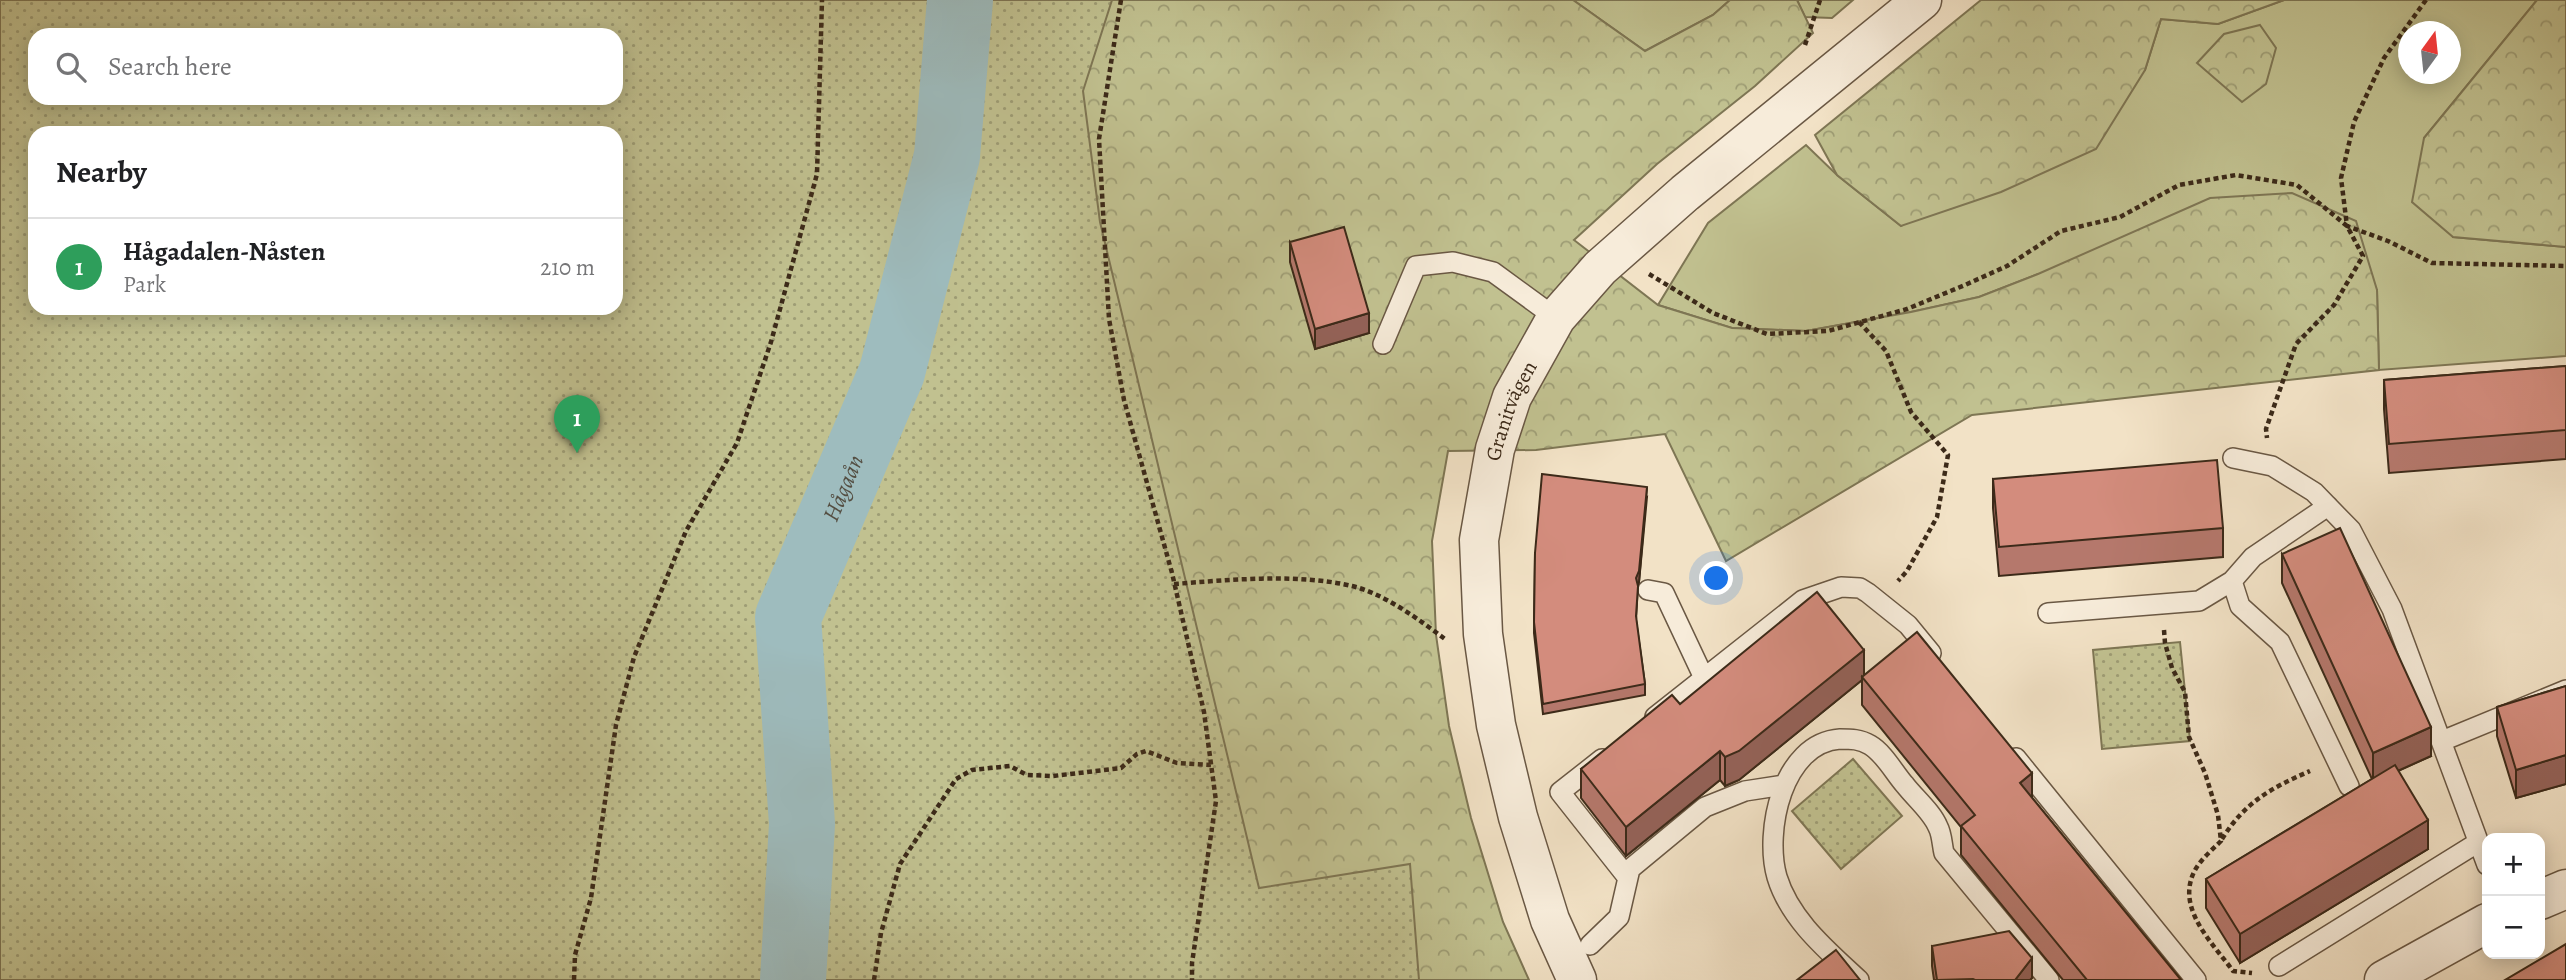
<!DOCTYPE html>
<meta charset="utf-8">
<style>
body{margin:0;font-family:Alegreya,serif;background:#f2f2f2;color:#202124}
.controls{position:absolute;right:21px;bottom:21px;display:grid;overflow:hidden;border-radius:14px;box-shadow:0 4px 18px #0003}
.controls button{width:63px;height:63px;display:grid;place-items:center;padding:0;border:0;border-bottom:2px solid #e0e0e0;background:#fff;color:#202124;font:35px sans-serif}
.compass{position:absolute;left:2398px;top:21px;width:63px;height:63px;border-radius:50%;background:#fff;box-shadow:0 4px 18px #0003;rotate:15deg}
.you{position:absolute;left:1717px;top:579px;width:24px;height:24px;margin:-18px;border:5px solid #fff;border-radius:50%;background:#1a73e8;box-shadow:0 0 0 10px #1a73e833}
.badge{display:grid;place-items:center;width:46px;height:46px;border-radius:50%;background:#2563eb;color:#fff;font-size:23px;font-weight:700}
.pin{position:absolute;translate:-50% -58px;filter:drop-shadow(0 2px 4px #0008)}
.pin::after{content:'';position:absolute;top:37px;width:24px;height:21px;background:inherit;clip-path:polygon(0 0,100% 0,50% 100%)}
.list{margin:0;padding:0;list-style:none}
h2{display:flex;justify-content:space-between;align-items:center;height:91px;margin:0;padding:0 28px;font-size:30px}
h2 small{font-size:23px;font-weight:400;color:#757577}
.list li{display:grid;grid-template-columns:46px 1fr auto;gap:21px;align-items:center;box-sizing:border-box;height:98px;padding:0 28px;border-top:2px solid #e0e0e0}
.list b{display:block;font-size:26px;white-space:nowrap}
.list p{margin:0;font-size:23px;white-space:nowrap;color:#757577}
.list em{font-size:23px;font-style:normal;color:#757577}
.icon{flex:none;width:38px;height:38px;fill:none;stroke:currentColor;stroke-width:2;stroke-linecap:round;stroke-linejoin:round}
.map{position:relative;flex:none;width:2566px;height:980px;overflow:hidden}
.search{position:absolute;background:#fff;box-shadow:0 4px 18px #0003;left:28px;top:28px;width:595px;height:77px;display:flex;align-items:center;gap:18px;box-sizing:border-box;padding:0 24px;border-radius:21px;color:#757577;font-size:26px}
.panel{position:absolute;background:#fff;box-shadow:0 4px 18px #0003;left:28px;top:126px;width:595px;height:189px;border-radius:21px}
.map>svg:first-child{display:block}
.grass{fill:#c1c190;stroke:#7e7654;stroke-width:2;fill-rule:evenodd}
.forest{fill:url(#forest-crowns);stroke:#7e7654;stroke-width:2}
.park{fill:url(#park-dots);stroke:#7e7654;stroke-width:2;fill-rule:evenodd}
.lines{fill:none;stroke-linecap:round;stroke-linejoin:round}
.river{stroke:#9ebcbe;stroke-width:66}
.lane-casing{stroke:#6a5844;stroke-width:22}
.street-casing{stroke:#6a5844;stroke-width:41}
.path{stroke:#3c2a19;stroke-width:4.5;stroke-dasharray:5 3.5;stroke-linecap:butt}
.lane{stroke:#f7ecda;stroke-width:19}
.street{stroke:#f7ecda;stroke-width:38}
.wall{fill:#b5786c;stroke:#3c2a19;stroke-width:2}
.shaded-wall{fill:#946258;stroke:#3c2a19;stroke-width:2}
.building{fill:#d38c7d;stroke:#3c2a19;stroke-width:2}
.labels{text-anchor:middle;dominant-baseline:central;stroke-width:7;stroke-linejoin:round;paint-order:stroke}
.street-label{font-size:21px;fill:#3c2a19;stroke:#f7ecda}
.water-label{font-size:23px;font-style:italic;fill:#544e42;stroke:#f7ecda}
</style>
<div class="map">
<svg width="2566" height="980" viewBox="0 0 2566 980">
<defs>
<pattern id="forest-crowns" width="20" height="18" patternUnits="userSpaceOnUse" patternTransform="scale(1.75)"><rect width="20" height="18" fill="#c1c190"/><path d="M2 6a3 3 0 1 1 6 0M12 15a3 3 0 1 1 6 0" fill="none" stroke="#9e9d75"/></pattern>
<pattern id="park-dots" width="8" height="8" patternUnits="userSpaceOnUse" patternTransform="scale(1.75)"><rect width="8" height="8" fill="#c1c190"/><path d="M2 2h.1M6 6h.1" fill="none" stroke="#9e9d75" stroke-width="1.8" stroke-linecap="round"/></pattern>
</defs>
<rect width="100%" height="100%" fill="#f2e2c6"/>
<filter id="stains"><feTurbulence type="fractalNoise" baseFrequency=".00286" numOctaves="4"/><feColorMatrix values="0 0 0 0 .2 0 0 0 0 .09 0 0 0 0 .02 0 0 0 .5 -.17"/></filter>
<radialGradient id="worn" r=".72"><stop offset=".6" stop-color="#630" stop-opacity="0"/><stop offset="1" stop-color="#630" stop-opacity=".3"/></radialGradient>
<!-- grass -->
<path class="grass" d="M1573,0H1730L1713,15L1645,51Z
M1797,0H1853L1832,18L1805,17Z
M2284,0H2537L2424,138L2453,237L2566,247V356L2379,370L2377,290L2038,274L1979,297L1911,312L1806,331L1732,328L1658,305L1708,223L1806,145L1837,175L1901,226L2145,70L2161,19L2218,24ZM2408,32H2450V74H2408Z"/>
<!-- forest -->
<path class="forest" d="M960,0H1573L1645,51L1713,15L1730,0H1797L1813,33L1755,86L1657,164L1574,240L1658,305L1732,328L1806,331L1911,312L1979,297L2038,274L2210,198L2292,193L2356,221L2377,290L2379,370L1972,415L1726,561L1665,434L1536,450L1448,451L1432,541L1436,635L1449,726L1471,818L1503,922L1529,980H793Z
M1981,0H2284L2218,24L2161,19L2145,70L2096,149L2001,192L1901,226L1837,175L1815,135Z
M2537,0H2566V247L2453,237L2412,202L2424,138Z
M2260,25L2276,48L2266,84L2242,102L2197,63L2224,34Z"/>
<!-- park -->
<path class="park" d="M0,0H1112L1083,91L1100,222L1259,888L1410,864L1419,980H0ZM35,35H616V98H35ZM35,133H616V308H35Z
M2180,642L2190,741L2102,749L2093,650Z
M1853,759L1902,816L1841,869L1792,811Z"/>
<g class="lines">
<!-- river -->
<path class="river" id="s1" d="M793,980L802,824L788,617L892,372L947,156L960,0"/>
<!-- lane casing -->
<g class="lane-casing">
<path id="lane" d="M1383,344L1416,266L1453,262L1493,272L1556,318
M2233,458L2272,466L2314,492L2351,530L2392,609L2487,865
M2232,581L2240,606L2280,642L2349,786
M1648,590L1664,593L1704,678
M2048,613L2199,601L2232,581L2253,557L2328,506
M1655,717L1803,600L1841,587L1860,588L1868,593L1908,625L1931,653
M2442,741L2566,690
M2016,758L2196,980
M1602,759L1560,792L1628,878
M1590,945L1619,917L1630,869L1705,807L1745,791L1784,785
M2279,966L2477,843
M1859,980C1828,951 1790,920 1777,877C1764,832 1782,743 1840,739C1851,739 1860,739 1870,745C1884,753 1895,774 1905,785C1915,798 1932,812 1938,827C1942,834 1942,845 1944,853L2049,980"/>
</g>
<!-- street casing -->
<g class="street-casing">
<g id="street">
<path d="M2540,900L2566,889"/>
<path id="s2" d="M1577,980L1550,920L1518,817L1496,725L1483,634L1479,540L1495,449L1512,397L1556,318L1600,268L1685,193L1922,0"/>
<path d="M2384,980L2487,923"/>
</g>
</g>
<!-- path -->
<path class="path" d="M1121,0L1099,139L1109,319L1124,400L1172,573L1204,712L1216,801L1192,963V980
M2426,0L2384,58L2354,122L2341,178L2347,226L2388,241L2432,263L2566,266
M1805,45L1820,0
M1649,274L1713,313L1767,334L1828,331L1907,309L1965,285L2007,266L2061,231L2120,217L2179,185L2236,175L2297,185L2347,226L2363,256L2334,305L2296,344L2266,429L2267,438
M1859,322L1886,351L1911,412L1948,455L1937,517L1907,571L1898,581
M1174,584C1229,580 1297,573 1352,586C1385,594 1418,619 1445,639
M2164,630L2165,643L2172,668L2185,692L2189,737L2205,773L2218,815L2221,841C2210,852 2195,864 2191,880C2181,914 2215,946 2233,971L2252,973
M2222,839C2245,802 2271,788 2310,771
M574,980L575,955L591,898L616,725L634,657L686,531L737,443L771,342L817,174L822,0
M874,980L881,933L900,864L956,779L972,770L1010,766L1027,775L1053,776L1121,768L1137,754L1146,751L1177,763L1211,765"/>
<!-- lane -->
<use href="#lane" class="lane"/>
<!-- street -->
<use href="#street" class="street"/>
</g>
<!-- wall -->
<path class="wall" d="M1290,242L1369,333L1315,349L1290,262Z
M2566,366V459L2389,473L2384,409V380Z
M1993,479L2223,528V557L1999,576L1993,508Z
M1647,497L1639,582L1638,585L1636,620L1645,684V695L1543,714L1534,633L1535,553Z
M2282,554L2431,756L2398,771L2428,849L2240,963L2206,908V879L2372,779L2282,583Z
M1864,675L2032,798L2181,980H2063L1961,855V827L1862,705V680L1739,780L1725,786L1720,780L1626,856L1581,798V769L1680,704Z
M2566,686V784L2516,798L2497,736V707Z
M1932,946L2032,978L2030,980H1934L1932,966Z"/>
<!-- shaded-wall -->
<path class="shaded-wall" d="M1369,313V333L1315,349V329Z
M1647,487L1639,582L1636,588V578Z
M1864,650V679L1862,677V680L1739,780L1725,786V757Z
M2431,727V756L2373,782V753Z
M1720,751V780L1626,856V827Z
M2566,755V784L2516,798V770Z
M2032,773V801L2020,783Z
M2428,820V849L2240,963V934Z
M2032,958V978L2030,980H2015Z"/>
<!-- building -->
<path class="building" d="M1344,227L1369,313L1315,329L1290,242Z
M2566,366V430L2389,444L2384,380Z
M2217,460L2223,528L1999,547L1993,479Z
M1542,474L1647,487L1639,571L1636,578L1638,586L1636,616L1645,684L1543,704L1534,622L1535,553Z
M2340,528L2431,727L2373,753L2282,554Z
M1817,592L1864,650L1739,751L1725,757L1720,751L1626,827L1581,769L1672,695L1680,704Z
M1917,632L2032,773L2020,783L2181,980H2087L1961,826L1975,815L1862,677Z
M2566,686V755L2516,770L2497,707Z
M2395,765L2428,820L2240,934L2206,879Z
M2009,931L2032,958L2015,980H1975L1973,979L1937,980L1932,946Z
M2566,944V980H2505Z
M1836,950L1860,980H1797Z"/>
<g class="labels">
<!-- street labels -->
<g class="street-label">
<text stroke="none"><textPath href="#s2" startOffset="588">Granitvägen</textPath></text>
</g>
<!-- water labels -->
<g class="water-label">
<text stroke="none"><textPath href="#s1" startOffset="504">Hågaån</textPath></text>
</g>
</g>
<rect width="100%" height="100%" filter="url(#stains)"/>
<rect width="100%" height="100%" fill="url(#worn)"/>
</svg>
<div class="controls">
<button>+</button>
<button>−</button>
</div>
<svg class="compass" viewBox="-18 -18 36 36"><path d="M0-13l5 13h-10z" fill="#e53935"/><path d="M0 13l5-13h-10z" fill="#757577"/></svg>
<div class="you"></div>
<div class="pin badge" style="left:577px;top:453px;background:#2e9e5b">1</div>
<div class="search"><svg class="icon" aria-label="search" viewBox="0 0 24 24"><circle cx="10" cy="10" r="6"/><path d="M15 15l6 6"/></svg>Search here</div>
<section class="panel">
<h2>Nearby<small></small></h2>
<ul class="list">
<li><span class="badge" style="background:#2e9e5b">1</span><div><b>Hågadalen-Nåsten</b><p>Park</p></div><em>210 m</em></li>
</ul>
</section>
</div>
